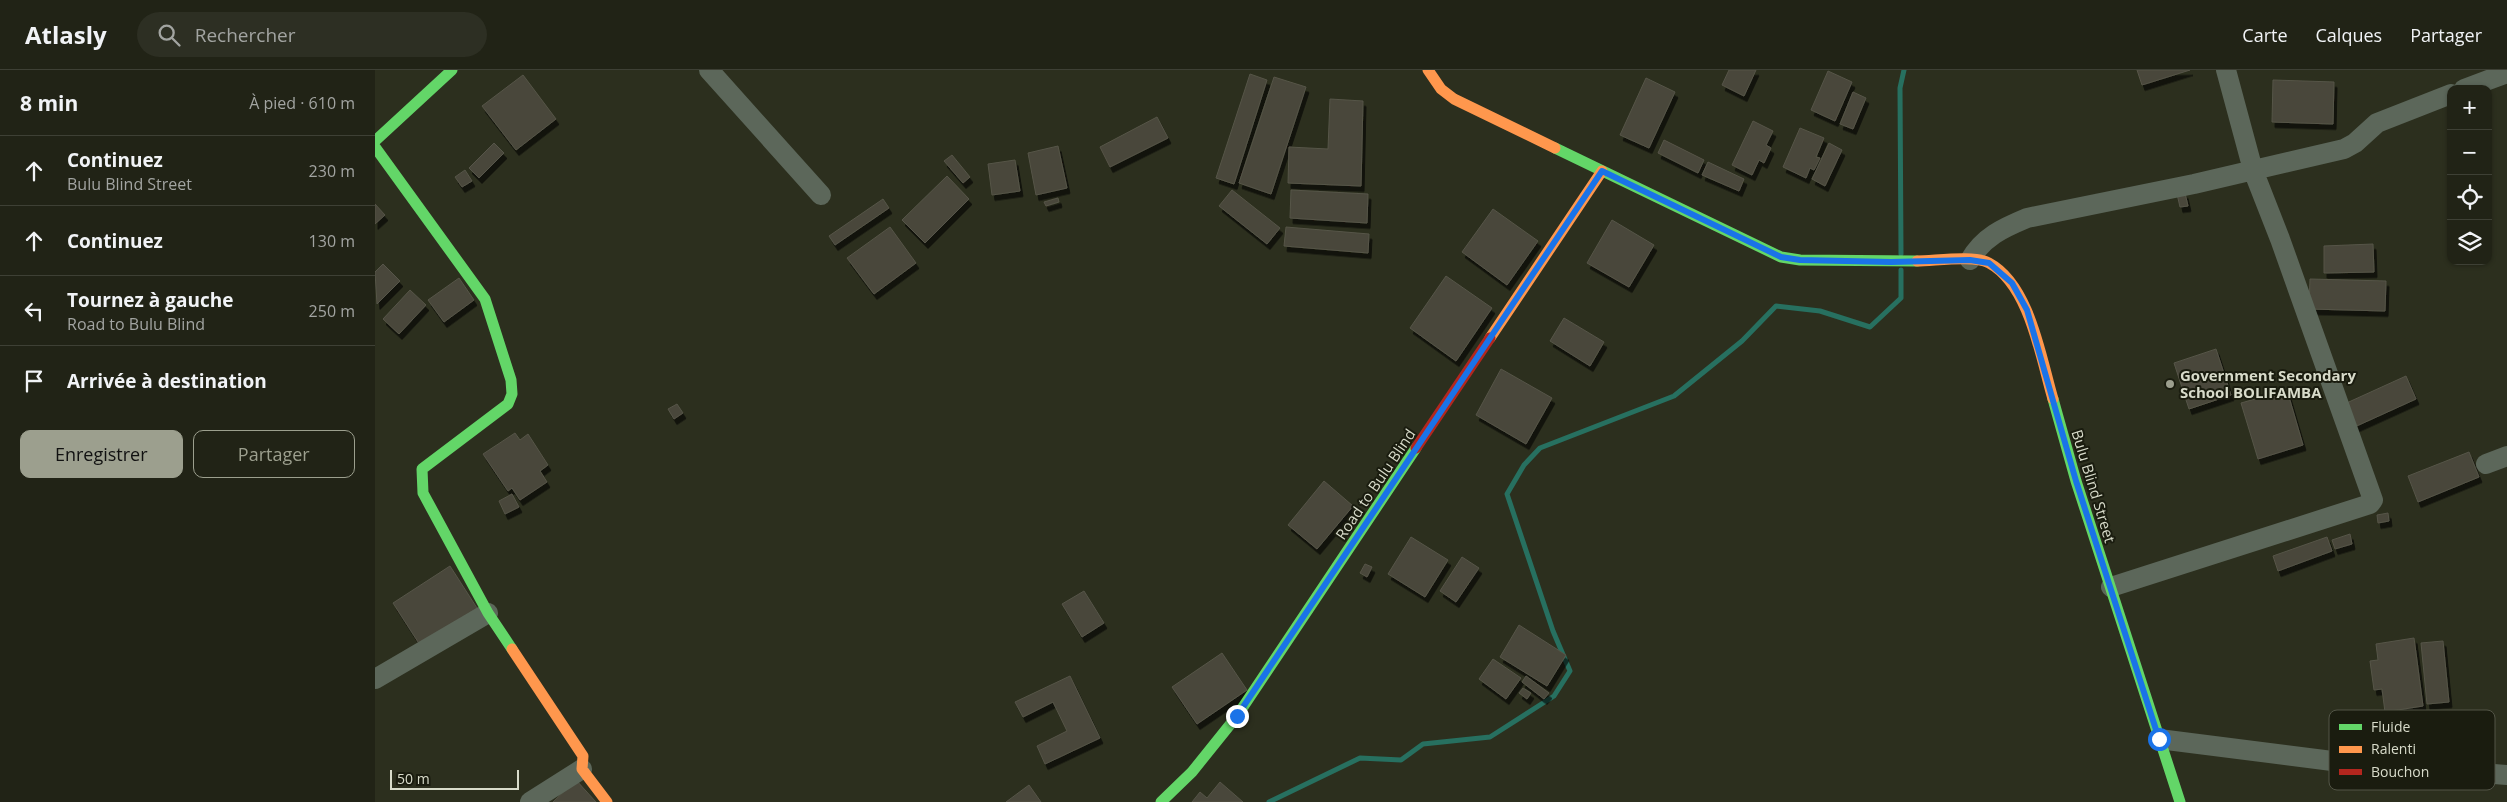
<!DOCTYPE html>
<html lang="fr">
<meta charset="utf-8">
<style>
body{margin:0;font-family:"Open Sans",sans-serif;background:#2d2f23;color:#f1f3f6}
.controls{position:absolute;right:15px;top:15px;display:grid;overflow:hidden;border-radius:10px;box-shadow:0 1px 4px #0004}
.controls button{width:45px;height:45px;display:grid;place-items:center;padding:0;border:0;border-bottom:1px solid #3e4035;background:#212316;color:#f1f3f6;font:25px sans-serif}
.scale{position:absolute;left:15px;bottom:12px;width:129px;box-sizing:border-box;padding-left:5px;border:2px solid #d8dbca;border-top:0;font-size:14px;line-height:18px;white-space:nowrap;color:#d8dbca;-webkit-text-stroke:4px #1a1c0f;paint-order:stroke}
.stop{position:absolute;width:15px;height:15px;margin:-11px;border:4px solid #1a73e8;border-radius:50%;background:#fff}
.stop.end{background:#1a73e8;border-color:#fff;box-shadow:0 1px 5px #0008}
.list{margin:0;padding:0;list-style:none}
h2{display:flex;justify-content:space-between;align-items:center;height:65px;margin:0;padding:0 20px;font-size:21px}
h2 small{font-size:16px;font-weight:400;color:#a2a4a1}
.list li{display:grid;grid-template-columns:32px 1fr auto;gap:15px;align-items:center;box-sizing:border-box;height:70px;padding:0 20px;border-top:1px solid #3e4035}
.list b{display:block;font-size:19px;white-space:nowrap}
.list p{margin:0;font-size:16px;white-space:nowrap;color:#a2a4a1}
.list em{font-size:16px;font-style:normal;color:#a2a4a1}
.actions{display:flex;gap:10px;padding:15px 20px}
.actions a{flex:1;padding:11px 0;border:1px solid #9c9f8e;border-radius:10px;text-align:center;font-size:18px;color:#9c9f8e}
.actions .main{background:#9c9f8e;color:#111}
.icon{flex:none;width:28px;height:28px;fill:none;stroke:currentColor;stroke-width:2;stroke-linecap:round;stroke-linejoin:round}
.map{position:relative;flex:none;width:2132px;height:732px;overflow:hidden}
header{display:flex;align-items:center;gap:30px;box-sizing:border-box;height:70px;padding:0 25px;background:#212316;border-bottom:1px solid #3e4035}
header strong{font-size:24px}
nav{display:flex;gap:28px;margin-inline-start:auto;font-size:18px}
.search{width:350px;height:45px;background:#2d2f23;display:flex;align-items:center;gap:12px;box-sizing:border-box;padding:0 18px;border-radius:28px;color:#a2a4a1;font-size:19px}
main{display:flex}
aside{flex:1;background:#212316}
.map>svg:first-child{display:block}
.lines{fill:none;stroke-linecap:round;stroke-linejoin:round}
.stream{stroke:#277060;stroke-width:5}
.building{fill:#49473a;stroke:#565548;filter:url(#shadow)}
.street{stroke:#5c675a;stroke-width:20}
.fast{stroke:#63d668;stroke-width:11}
.slow{stroke:#ff974d;stroke-width:11}
.jam{stroke:#b3261e;stroke-width:11}
.route{stroke:#1a73e8;stroke-width:6}
.poi-dot{fill:#9c9f8e;stroke:#1a1c0f;stroke-width:2}
.labels{text-anchor:middle;dominant-baseline:central;stroke-width:4;stroke-linejoin:round;paint-order:stroke}
.poi-label{font-size:15px;font-weight:bold;fill:#d8dbca;stroke:#1a1c0f;text-anchor:start}
.street-label{font-size:15px;fill:#d8dbca;stroke:#1a1c0f}
.key{fill:#1a1c0f;stroke:#535547;stroke-width:1}
.key-label{font-size:14px;fill:#d8dbca}
</style>
<header>
<strong>Atlasly</strong>
<div class="search"><svg class="icon" aria-label="search" viewBox="0 0 24 24"><circle cx="10" cy="10" r="6"/><path d="M15 15l6 6"/></svg>Rechercher</div>
<nav><a>Carte</a><a>Calques</a><a>Partager</a></nav>
</header>
<main>
<aside>
<h2>8 min<small>À pied · 610 m</small></h2>
<ul class="list">
<li><svg class="icon" aria-label="ahead" viewBox="0 0 24 24"><path d="M12 20V5M6 11l6-6 6 6"/></svg><div><b>Continuez</b><p>Bulu Blind Street</p></div><em>230 m</em></li>
<li><svg class="icon" aria-label="ahead" viewBox="0 0 24 24"><path d="M12 20V5M6 11l6-6 6 6"/></svg><div><b>Continuez</b></div><em>130 m</em></li>
<li><svg class="icon" aria-label="left" viewBox="0 0 24 24"><path d="M17 20v-9H6M10 6l-5 5 5 5"/></svg><div><b>Tournez à gauche</b><p>Road to Bulu Blind</p></div><em>250 m</em></li>
<li><svg class="icon" aria-label="arrive" viewBox="0 0 24 24"><path d="M6 21V4h12l-3 4 3 4H6"/></svg><div><b>Arrivée à destination</b></div></li>
</ul>
<div class="actions"><a class="main">Enregistrer</a><a>Partager</a></div>
</aside>
<div class="map">
<svg width="2132" height="732" viewBox="0 0 2132 732">
<defs>
<filter id="shadow"><feDropShadow dx="3" dy="5.5" stdDeviation="0" flood-color="#0009"/></filter>
</defs>
<rect width="100%" height="100%" fill="#2c2f1e"/>
<g class="lines">
<!-- stream -->
<path class="stream" d="M1526,184L1525,18L1529,0
M894,732L985,688L1026,690L1048,674L1115,667L1179,626L1195,601L1178,561L1132,424L1149,395L1165,378L1299,326L1367,271L1401,236L1445,241L1495,257L1526,228V200"/>
</g>
<!-- building -->
<path class="building" d="M1354,0H1381L1369,26L1347,15Z
M1762,0H1815L1767,15Z
M1453,1L1477,12L1460,51L1436,40Z
M875,4L892,10L859,114L841,108Z
M148,5L181,49L141,80L107,36Z
M899,7L931,17L896,124L864,113Z
M1271,8L1300,22L1274,78L1245,65Z
M1898,10L1959,12L1958,54L1897,52Z
M1478,22L1491,28L1478,59L1465,54Z
M955,29L988,31L986,116L913,113L914,77L953,79Z
M782,47L793,68L735,97L725,77Z
M1378,51L1398,61L1391,75L1396,78L1389,93L1384,90L1377,105L1357,95Z
M1425,58L1449,68L1441,87L1445,88L1439,100L1435,98L1431,108L1408,97Z
M1289,70L1329,90L1323,103L1283,83Z
M119,73L129,83L104,108L94,98Z
M1454,73L1467,80L1450,116L1437,109Z
M683,76L692,118L661,125L653,83Z
M577,85L595,107L588,113L569,91Z
M640,90L645,121L617,125L613,94Z
M1333,92L1369,109L1364,121L1327,105Z
M90,100L97,111L87,117L80,107Z
M572,106L594,129L550,173L527,150Z
M857,120L905,158L892,174L844,136Z
M916,120L993,124L992,153L915,148Z
M1810,123L1813,136L1805,137L1802,124Z
M683,128L684,132L671,136L669,132Z
M508,129L514,138L460,175L454,166Z
M0,134L10,145L0,154Z
M1118,139L1163,171L1132,215L1087,182Z
M1237,150L1279,175L1254,217L1212,193Z
M515,157L541,193L499,224L472,188Z
M911,157L994,164L993,183L909,176Z
M1998,174L1999,202L1949,203V176Z
M8,194L25,211L2,234L0,202Z
M1071,206L1117,238L1081,291L1035,258Z
M84,208L99,230L69,252L53,230Z
M1935,209L2011,211L2010,241L1934,239Z
M35,220L51,235L24,264L8,249Z
M1189,248L1229,272L1215,296L1175,271Z
M1841,279L1856,325L1814,339L1799,293Z
M1126,299L1177,328L1151,374L1101,345Z
M2031,306L2041,329L1975,359L1965,336Z
M1912,320L1928,375L1883,389L1866,333Z
M302,334L308,343L299,349L293,339Z
M140,363L145,370L153,364L173,395L165,401L172,412L145,430L137,418L133,421L108,384Z
M2094,382L2104,407L2043,432L2033,406Z
M949,411L978,436L942,479L913,455Z
M137,424L144,437L130,444L124,431Z
M2013,443L2014,451L2003,453L2002,445Z
M1975,464L1977,474L1960,479L1957,470Z
M1036,467L1073,490L1050,527L1013,504Z
M1952,467L1957,481L1903,501L1898,486Z
M1087,487L1104,498L1081,532L1065,521Z
M990,494L997,497L992,507L985,503Z
M75,496L102,538L45,575L18,533Z
M709,521L729,553L707,567L687,534Z
M1144,555L1191,585L1172,616L1125,587Z
M2039,568L2048,636L2010,642L2007,619L1999,620L1995,591L2003,590L2001,574Z
M2068,571L2074,632L2052,634L2046,573Z
M847,583L872,620L822,654L797,617Z
M1118,589L1146,608L1131,629L1104,609Z
M695,606L725,668L670,694L662,676L692,661L678,632L648,647L640,632Z
M1151,606L1174,623L1169,629L1147,612Z
M1148,618L1156,623L1152,629L1144,623Z
M201,710L221,732H178Z
M845,712L868,732H817L825,722L832,728Z
M654,715L666,732H631Z"/>
<g class="lines">
<!-- street -->
<path class="street" d="M334,0L446,125
M2089,19L2132,3
M1595,190C1608,167 1628,158 1652,148L1819,114L1969,79L1980,73L2002,53L2076,24
M2111,394L2132,386
M1736,517L1995,434L1998,430L1905,169L1878,100L1851,0
M0,609L113,543
M1784,669L1965,692L2132,705
M155,732L207,699"/>
<!-- fast -->
<path class="fast" d="M0,71L77,0
M0,77L110,229L136,310L137,324L133,334L47,399L48,423L113,543L137,579
M1180,78L1406,187L1425,190L1542,191
M1678,329L1701,411L1805,732
M786,732L817,702L862,646L1041,378"/>
<!-- slow -->
<path class="slow" d="M1053,0L1066,19L1079,29L1180,78
M1542,191C1560,191 1599,185 1614,193C1655,215 1666,289 1678,329
M1115,268L1227,101
M137,579L208,686L207,699L232,732"/>
<!-- jam -->
<path class="jam" d="M1041,378L1115,268"/>
</g>
<g class="lines">
<!-- route -->
<path class="route" d="M862,646L1227,101L1406,187L1425,190L1516,192L1595,190L1614,193L1637,213L1652,240L1701,411L1784,669"/>
</g>
<!-- markers -->
<circle class="poi-dot" cx="1795" cy="314" r="5"/>
<g class="labels">
<!-- poi labels -->
<g class="poi-label">
<text x="1805" y="305">Government Secondary<tspan x="1805" dy="17">School BOLIFAMBA</tspan></text>
</g>
<!-- street labels -->
<g class="street-label">
<text transform="translate(1000 414) rotate(-56)">Road to Bulu Blind</text>
<text transform="translate(1719 416) rotate(73)">Bulu Blind Street</text>
</g>
</g>
<!-- legend -->
<rect x="1954" y="640" width="166" height="80" rx="8" class="key"/>
<rect x="1964" y="654" width="23" height="6" fill="#63d668"/>
<rect x="1964" y="676" width="23" height="7" fill="#ff974d"/>
<rect x="1964" y="699" width="23" height="6" fill="#b3261e"/>
<g class="key-label">
<text x="1996" y="662">Fluide</text>
<text x="1996" y="684">Ralenti</text>
<text x="1996" y="707">Bouchon</text>
</g>
</svg>
<div class="controls">
<button>+</button>
<button>−</button>
<button><svg class="icon" aria-label="locate" viewBox="0 0 24 24"><circle cx="12" cy="12" r="6"/><path d="M12 2v4M12 18v4M2 12h4M18 12h4"/></svg></button>
<button><svg class="icon" aria-label="layers" viewBox="0 0 24 24"><path d="M12 4l9 5-9 5-9-5zM3 14l9 5 9-5"/></svg></button>
</div>
<div class="scale">50 m</div>
<div class="stop" style="left:1784px;top:669px"></div>
<div class="stop end" style="left:862px;top:646px"></div>
</div>
</main>
